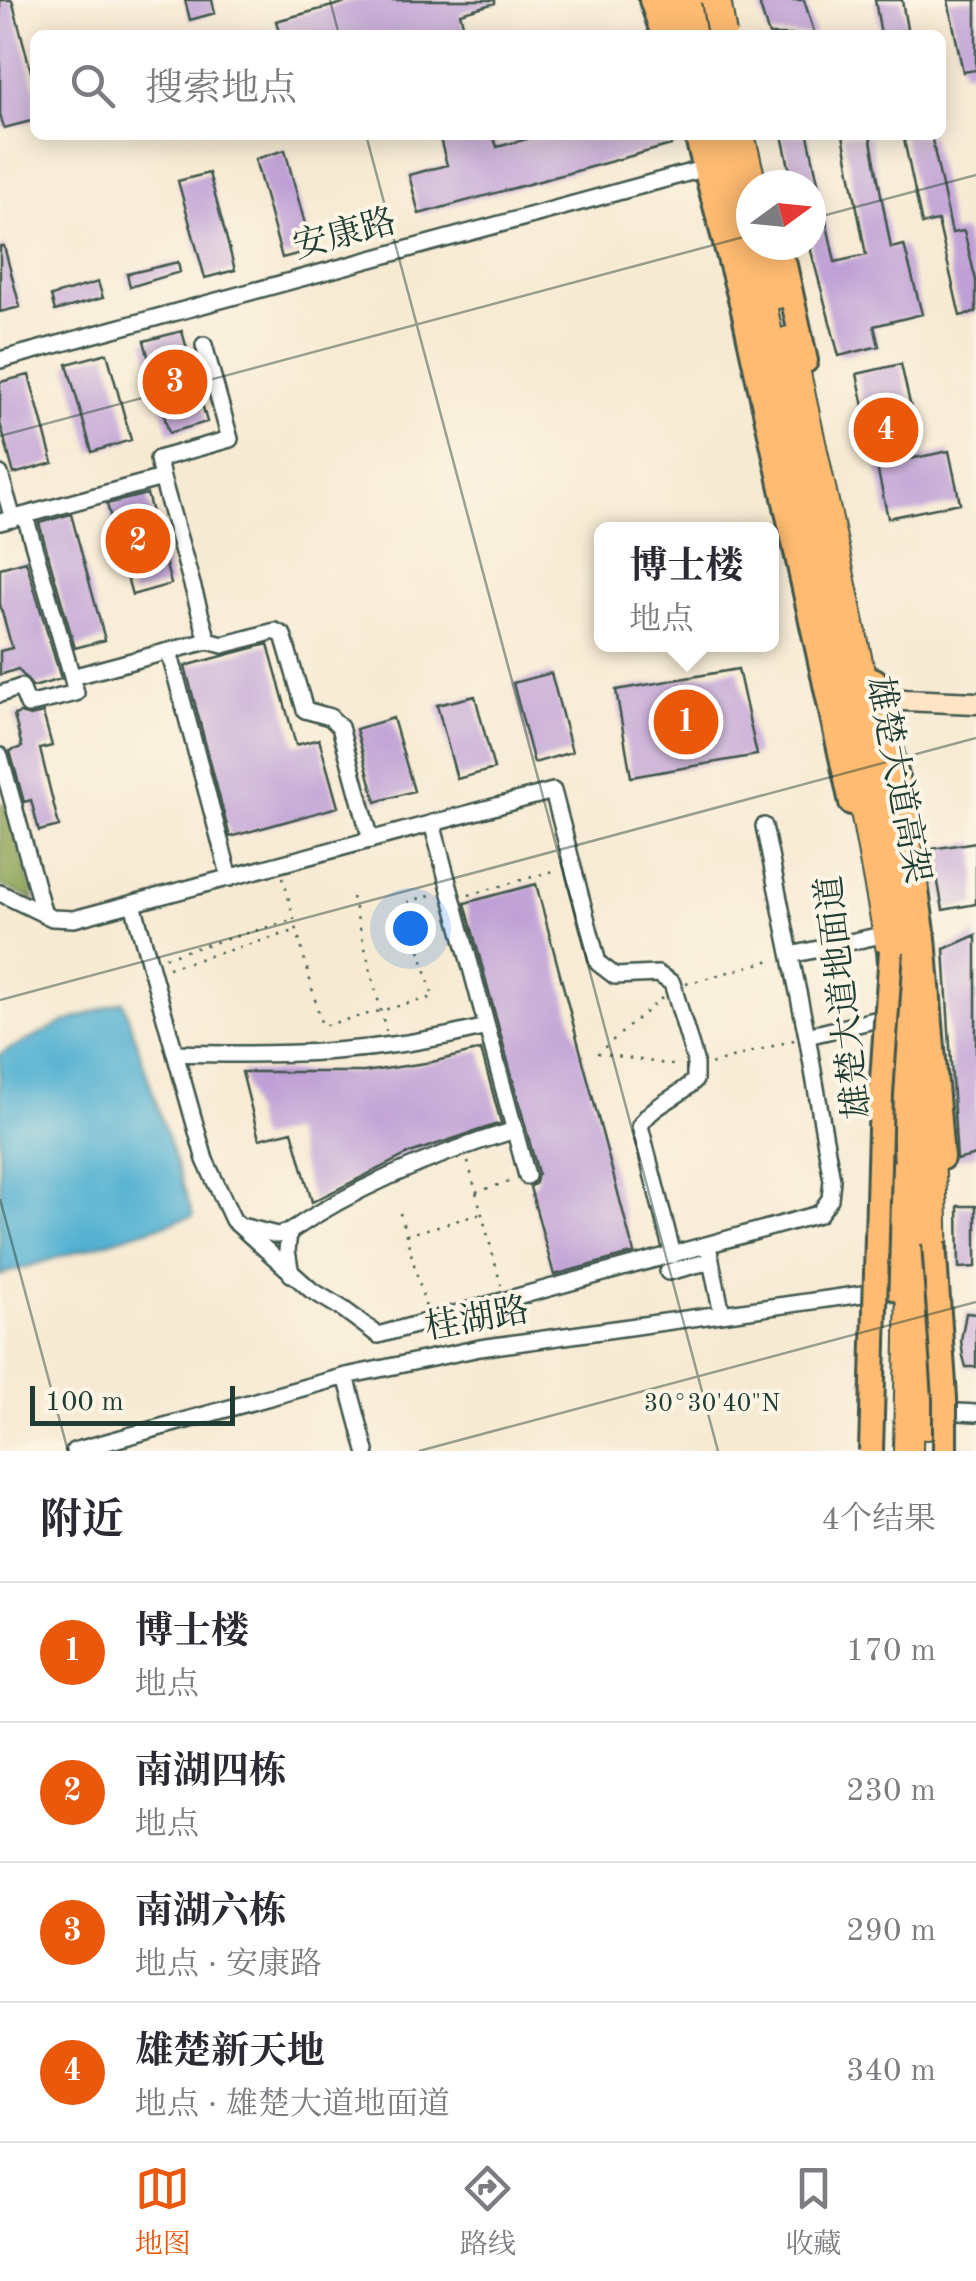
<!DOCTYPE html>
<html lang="zh">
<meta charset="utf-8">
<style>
body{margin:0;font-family:"Old Standard TT","Noto Serif SC",serif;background:#f2f2f3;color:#2b2b33}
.compass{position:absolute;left:736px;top:170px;width:90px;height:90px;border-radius:50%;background:#fff;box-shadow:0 5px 25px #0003;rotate:75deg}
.scale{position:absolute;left:30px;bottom:25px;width:205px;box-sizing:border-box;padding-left:10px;border:5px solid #1f3d34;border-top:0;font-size:28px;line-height:35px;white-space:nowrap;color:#1f3d34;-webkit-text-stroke:8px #fcf5e5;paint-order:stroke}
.you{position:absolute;left:410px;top:928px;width:35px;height:35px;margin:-25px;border:8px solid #fff;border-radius:50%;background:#1a73e8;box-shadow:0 0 0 15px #1a73e833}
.badge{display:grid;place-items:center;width:65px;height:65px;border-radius:50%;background:#ea580c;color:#fff;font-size:32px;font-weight:700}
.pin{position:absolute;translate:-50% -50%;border:5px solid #fff;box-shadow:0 2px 10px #0006}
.popup{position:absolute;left:594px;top:522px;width:185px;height:130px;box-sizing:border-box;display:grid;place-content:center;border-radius:15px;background:#fff;filter:drop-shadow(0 2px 8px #0005);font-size:32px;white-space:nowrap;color:#7c7c81}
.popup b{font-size:38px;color:#2b2b33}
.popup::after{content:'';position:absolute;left:50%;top:100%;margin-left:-20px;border:20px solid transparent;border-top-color:#fff}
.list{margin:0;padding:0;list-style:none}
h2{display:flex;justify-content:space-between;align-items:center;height:130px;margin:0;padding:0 40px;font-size:42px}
h2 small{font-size:32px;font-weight:400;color:#7c7c81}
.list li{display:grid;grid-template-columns:65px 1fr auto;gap:30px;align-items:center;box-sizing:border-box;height:140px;padding:0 40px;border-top:2px solid #e1e1e2}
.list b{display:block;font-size:38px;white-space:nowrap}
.list p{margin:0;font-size:32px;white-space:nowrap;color:#7c7c81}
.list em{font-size:32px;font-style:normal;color:#7c7c81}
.icon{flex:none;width:55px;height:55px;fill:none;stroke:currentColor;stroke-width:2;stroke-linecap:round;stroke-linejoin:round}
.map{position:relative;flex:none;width:976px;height:1451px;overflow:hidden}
.search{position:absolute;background:#fff;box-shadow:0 5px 25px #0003;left:30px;right:30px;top:30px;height:110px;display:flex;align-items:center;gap:25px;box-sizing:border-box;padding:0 35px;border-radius:15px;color:#7c7c81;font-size:38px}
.sheet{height:690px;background:#fff}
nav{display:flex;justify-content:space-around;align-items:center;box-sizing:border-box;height:140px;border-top:2px solid #e1e1e2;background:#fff;font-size:28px;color:#7c7c81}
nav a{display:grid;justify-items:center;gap:5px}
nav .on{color:#ea580c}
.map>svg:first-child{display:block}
.forest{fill:#8fa658;stroke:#577246;stroke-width:2.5}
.water{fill:#53b1d2;stroke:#397783;stroke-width:2.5}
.building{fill:#bfa0d6}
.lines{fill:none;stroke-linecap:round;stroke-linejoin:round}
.street-casing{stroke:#3f574c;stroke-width:20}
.secondary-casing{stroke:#3f574c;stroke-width:25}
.primary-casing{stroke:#3f574c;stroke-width:28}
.highway-casing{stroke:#3f574c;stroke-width:32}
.path{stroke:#3f574c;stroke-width:2.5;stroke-dasharray:2.5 8;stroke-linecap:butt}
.street{stroke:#fff;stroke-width:15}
.secondary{stroke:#ffe4c6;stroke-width:20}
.primary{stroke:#febb71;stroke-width:22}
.highway{stroke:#febb71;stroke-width:28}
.primary-bridge-casing{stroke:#3f574c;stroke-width:28;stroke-linecap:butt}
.highway-bridge-casing{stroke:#3f574c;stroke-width:32;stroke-linecap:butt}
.primary-bridge{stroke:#febb71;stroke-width:22}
.highway-bridge{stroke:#febb71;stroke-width:28}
.ticks{fill:none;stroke:#1f3d34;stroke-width:2.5;stroke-opacity:0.45}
.labels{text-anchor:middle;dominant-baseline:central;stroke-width:8;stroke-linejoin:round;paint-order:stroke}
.street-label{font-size:35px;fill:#1f3d34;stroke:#fcf5e5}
.ticks-label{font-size:25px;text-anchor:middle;fill:#1f3d34;stroke:#fcf5e5;stroke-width:8;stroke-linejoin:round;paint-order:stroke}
</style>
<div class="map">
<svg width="976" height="1451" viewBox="0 0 976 1451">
<rect width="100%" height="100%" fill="#fcf5e5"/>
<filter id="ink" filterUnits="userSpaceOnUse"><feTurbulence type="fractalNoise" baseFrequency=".01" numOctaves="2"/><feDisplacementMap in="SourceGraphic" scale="20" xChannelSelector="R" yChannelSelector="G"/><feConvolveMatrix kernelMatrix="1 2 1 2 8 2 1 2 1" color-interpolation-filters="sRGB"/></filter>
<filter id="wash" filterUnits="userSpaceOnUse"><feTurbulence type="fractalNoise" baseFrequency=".0048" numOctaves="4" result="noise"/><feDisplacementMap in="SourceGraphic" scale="40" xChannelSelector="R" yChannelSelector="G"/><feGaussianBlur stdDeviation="2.25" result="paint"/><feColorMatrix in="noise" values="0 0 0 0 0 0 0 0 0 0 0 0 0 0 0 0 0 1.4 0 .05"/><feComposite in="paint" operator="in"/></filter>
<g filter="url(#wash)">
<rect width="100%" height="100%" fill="#f7ead3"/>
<!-- forest -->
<path class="forest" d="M0,803L6,805L35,901L0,885Z"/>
<!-- water -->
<path class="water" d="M123,1001L193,1216L0,1275V1054L60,1024Z"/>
<g id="blocks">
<!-- building -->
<path class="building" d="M0,0H12L35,87V120L4,128L0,114Z
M185,0H212L215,13L190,20Z
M355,0H495V3L460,13L466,35H280L276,21Z
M763,0H804L815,35H769L760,6Z
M875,0H902L908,35H881Z
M948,0H976V70L963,72Z
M439,135H493L497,147L542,135H669L671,145L419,214L409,175L447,165Z
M782,135H808L835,262L866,255L843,135H870L891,248L904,245L922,314L874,326L879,346L839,356L811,251V185H793Z
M903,135H931L952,233L964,231L976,281V312L960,316L938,221L922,224Z
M285,150L312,250L282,258L255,159Z
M209,173L235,270L205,278L178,181Z
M0,246H4L20,307L0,312Z
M178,262L180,272L130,287L127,274Z
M98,282L103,298L55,311L51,296Z
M182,331L207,422L169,433L144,341Z
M107,353L131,440L92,452L67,364Z
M901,364L911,408L899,410L910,459L949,451L960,503L888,518L857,374Z
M29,375L53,463L14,474L0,423V382Z
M147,494L171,584L132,595L107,504Z
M71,514L105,640L75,648L39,523Z
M26,561L61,679L33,687L18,669L0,675V651L12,648L0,604V568Z
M268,644L296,745L319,739L338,807L230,837L185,666Z
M738,669L757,755L631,777L616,690Z
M551,673L572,752L534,763L513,683Z
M475,696L494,769L457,779L437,705Z
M20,713L30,716L43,713L52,746L40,749L59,826L39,831L31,800L24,802L10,751L22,747L14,715Z
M393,718L414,791L376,802L356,729Z
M976,842V904L943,910L932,849Z
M536,884L634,1253L554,1275L530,1187L536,1183L538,1173L465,903Z
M976,935V1155L957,1160L944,949Z
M481,1050L501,1123L410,1153L312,1202L292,1131L259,1139L242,1072H364L432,1062Z
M958,1206H976V1267L959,1268Z
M966,1313L976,1314V1367H966L963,1356L961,1340Z"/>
</g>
</g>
<g filter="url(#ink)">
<use href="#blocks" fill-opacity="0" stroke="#3f574c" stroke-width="2.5"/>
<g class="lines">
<!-- street casing -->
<g class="street-casing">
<path id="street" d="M0,360L706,168
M0,474L13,519
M162,478L158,459L230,439L204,345
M25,516L72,677L169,651
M0,522L162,478L208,641L223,645L275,631L283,635L305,710L330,717L340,727L371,840
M208,641L169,651L230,878
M0,694L21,687L28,705L76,693L72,677
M0,756L44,915
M432,823L527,1176
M0,893L52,918L74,919L553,791L598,963L615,976L658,974L672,983L695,1060V1080C678,1099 653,1103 640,1126L673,1255
M133,904L205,1160L233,1220L311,1290L343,1309L378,1335L819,1214L830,1199L832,1180L807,1036L764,826
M791,955L877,936
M807,1036L887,1017
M175,1053C286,1056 378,1054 487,1027
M245,1227L277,1235L289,1232
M708,1246L722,1314
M668,1272L711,1261
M291,1274L287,1251L289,1232C358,1185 435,1154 515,1130
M346,1376L366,1451
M940,1411L976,1413
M74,1451L346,1376L480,1348L898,1289"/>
</g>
<!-- secondary casing -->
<g class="secondary-casing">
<path id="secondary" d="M879,699L976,703"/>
</g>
<!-- primary casing -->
<g class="primary-casing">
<path id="primary" d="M651,0L663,35
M696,135L742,306L851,803
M785,265L806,361
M875,680L906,816L924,938L942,1158
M897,1172L898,1290"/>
</g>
<!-- highway casing -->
<g class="highway-casing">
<path id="highway" d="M675,0L686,35
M699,0L710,35
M716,135L761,300L853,747L891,951L906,1107L912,1223L908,1451
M740,135L752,185
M766,245L778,294
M789,341C839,574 895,805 919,1042C927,1118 935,1194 933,1270
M927,1425L932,1318"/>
</g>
<!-- path -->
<path class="path" d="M283,877L322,1026L433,997L407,902L434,894
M469,895L557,870
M352,897L386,1031
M165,957L292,920
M168,968L295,931
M686,984L775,959
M662,998L598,1053L678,1066
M711,1064L794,1040
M468,1162L501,1285
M476,1192L511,1181
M400,1213L426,1308
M406,1235L480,1214"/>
<!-- street -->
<use href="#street" class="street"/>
<!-- secondary -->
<use href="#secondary" class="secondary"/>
<!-- primary -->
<use href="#primary" class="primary"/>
<!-- highway -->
<use href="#highway" class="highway"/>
<!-- primary-bridge casing -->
<g class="primary-bridge-casing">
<path id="primary-bridge" d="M934,1243L945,1398V1451
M871,1451L881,1094L891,951"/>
</g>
<!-- highway-bridge casing -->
<g class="highway-bridge-casing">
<path id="highway-bridge" d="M716,0L722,35"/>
</g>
<!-- primary-bridge -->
<use href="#primary-bridge" class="primary-bridge"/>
<!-- highway-bridge -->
<use href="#highway-bridge" class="highway-bridge"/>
</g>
</g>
<!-- ticks -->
<path class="ticks" d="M330,0L339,35M366,135L718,1451M811,219L976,175M0,436L751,235M0,1000L976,738M0,1199L68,1451M419,1451L976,1302"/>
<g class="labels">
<!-- street labels -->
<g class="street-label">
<text transform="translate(345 235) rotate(-15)">安康路</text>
<text transform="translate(897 780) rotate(79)">雄楚大道高架</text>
<text transform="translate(845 997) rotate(-97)">雄楚大道地面道</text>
<text transform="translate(477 1320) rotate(-10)">桂湖路</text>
</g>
</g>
<g class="ticks-label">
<text x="712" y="1411">30°30'40"N</text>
</g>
</svg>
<svg class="compass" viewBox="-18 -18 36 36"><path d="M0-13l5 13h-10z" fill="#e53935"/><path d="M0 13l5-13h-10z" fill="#7c7c81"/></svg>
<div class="scale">100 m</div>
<div class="you"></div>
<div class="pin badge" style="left:686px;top:722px">1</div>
<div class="popup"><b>博士楼</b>地点</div>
<div class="pin badge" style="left:138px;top:541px">2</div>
<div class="pin badge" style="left:175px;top:382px">3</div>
<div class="pin badge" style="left:886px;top:430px">4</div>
<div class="search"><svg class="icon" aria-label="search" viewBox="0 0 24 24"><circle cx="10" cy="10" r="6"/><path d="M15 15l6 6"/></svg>搜索地点</div>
</div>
<section class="sheet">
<h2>附近<small>4个结果</small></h2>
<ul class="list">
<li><span class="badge">1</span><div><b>博士楼</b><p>地点</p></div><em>170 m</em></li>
<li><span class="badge">2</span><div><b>南湖四栋</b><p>地点</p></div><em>230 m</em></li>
<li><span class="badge">3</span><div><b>南湖六栋</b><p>地点 · 安康路</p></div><em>290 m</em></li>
<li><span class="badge">4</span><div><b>雄楚新天地</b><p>地点 · 雄楚大道地面道</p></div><em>340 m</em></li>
</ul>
</section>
<nav>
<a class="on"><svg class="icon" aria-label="map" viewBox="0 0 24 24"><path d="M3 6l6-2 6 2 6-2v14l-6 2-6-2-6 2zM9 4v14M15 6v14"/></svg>地图</a>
<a><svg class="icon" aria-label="directions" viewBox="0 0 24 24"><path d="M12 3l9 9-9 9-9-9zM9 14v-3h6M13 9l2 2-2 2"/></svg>路线</a>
<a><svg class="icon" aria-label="saved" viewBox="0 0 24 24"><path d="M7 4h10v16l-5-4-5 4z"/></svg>收藏</a>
</nav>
